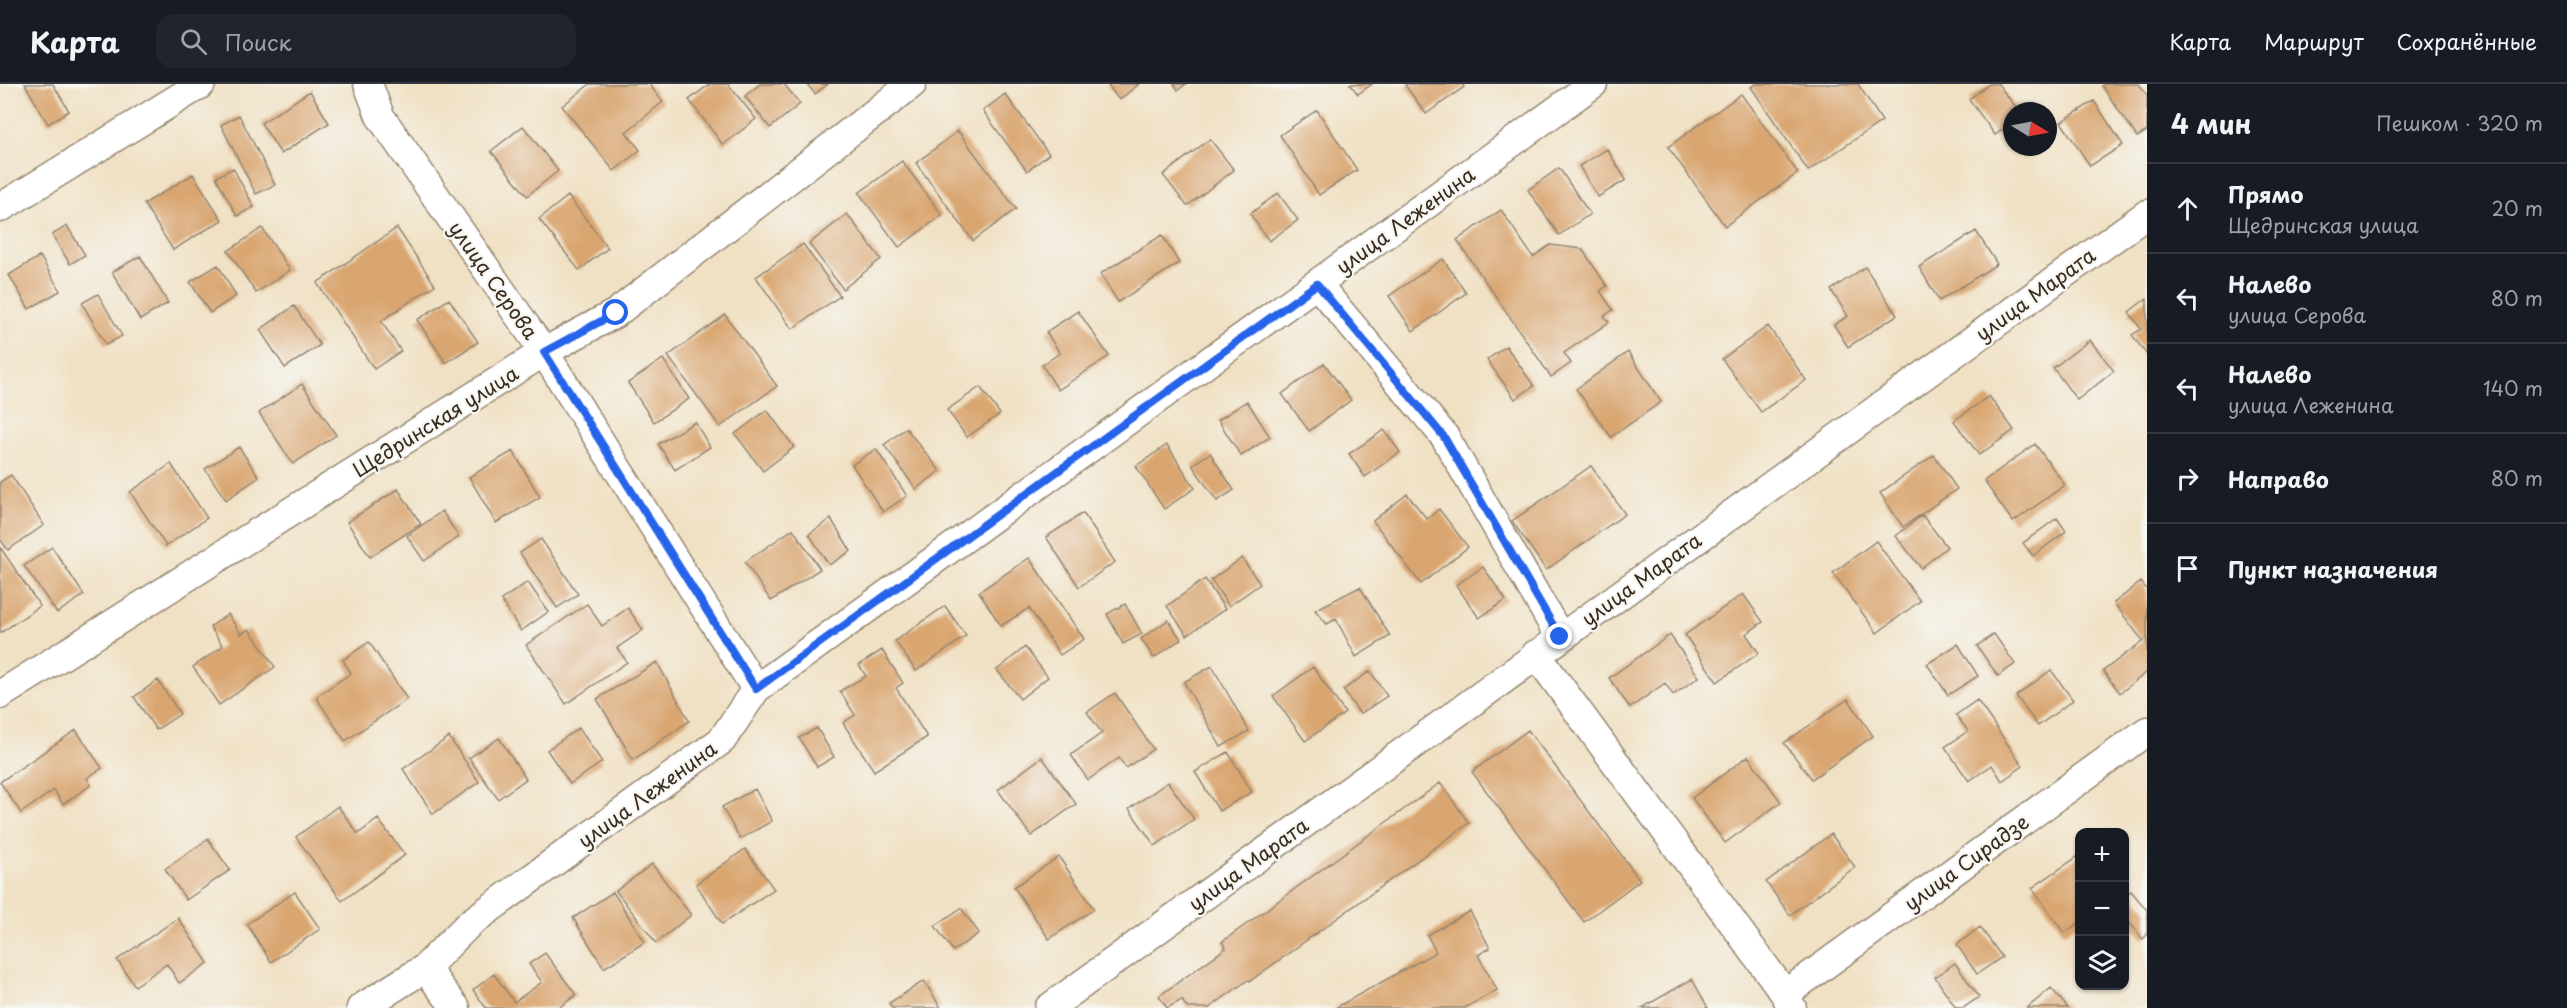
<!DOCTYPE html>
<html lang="ru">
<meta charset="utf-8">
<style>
body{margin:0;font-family:"Playpen Sans",sans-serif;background:#20242c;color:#f1f3f6}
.controls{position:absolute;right:18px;bottom:18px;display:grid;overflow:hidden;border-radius:12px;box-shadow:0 2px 4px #0004}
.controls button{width:54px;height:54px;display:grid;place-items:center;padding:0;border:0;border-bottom:2px solid #363941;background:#171b24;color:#f1f3f6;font:30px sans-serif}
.compass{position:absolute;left:2003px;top:18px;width:54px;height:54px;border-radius:50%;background:#171b24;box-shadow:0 2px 4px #0004;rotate:100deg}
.stop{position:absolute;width:18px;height:18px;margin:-14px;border:4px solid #2563eb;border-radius:50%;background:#fff}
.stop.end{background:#2563eb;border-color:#fff;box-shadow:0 2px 6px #0008}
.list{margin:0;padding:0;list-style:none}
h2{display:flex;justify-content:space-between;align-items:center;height:78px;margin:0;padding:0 24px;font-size:26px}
h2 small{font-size:20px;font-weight:400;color:#9ea1a6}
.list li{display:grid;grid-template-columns:39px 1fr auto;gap:18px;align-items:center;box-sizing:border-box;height:90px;padding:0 24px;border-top:2px solid #363941}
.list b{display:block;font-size:22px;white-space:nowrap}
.list p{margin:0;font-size:20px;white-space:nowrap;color:#9ea1a6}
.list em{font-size:20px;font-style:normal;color:#9ea1a6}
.icon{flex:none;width:33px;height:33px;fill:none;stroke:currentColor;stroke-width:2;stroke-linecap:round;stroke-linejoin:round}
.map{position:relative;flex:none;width:2147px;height:924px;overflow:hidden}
header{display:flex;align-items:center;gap:36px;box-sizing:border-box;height:84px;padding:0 30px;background:#171b24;border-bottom:2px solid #363941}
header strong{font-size:28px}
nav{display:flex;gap:33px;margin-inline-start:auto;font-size:21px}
.search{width:420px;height:54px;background:#20242c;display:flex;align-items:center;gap:15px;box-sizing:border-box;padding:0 21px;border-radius:18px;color:#9ea1a6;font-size:22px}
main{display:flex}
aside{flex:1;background:#171b24}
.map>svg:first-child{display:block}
.building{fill:#d9a570}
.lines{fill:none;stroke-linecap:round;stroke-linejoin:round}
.street-casing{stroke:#968671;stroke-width:31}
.street{stroke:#fff;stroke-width:28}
.route{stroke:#2563eb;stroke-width:8}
.labels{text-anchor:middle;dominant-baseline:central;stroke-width:4.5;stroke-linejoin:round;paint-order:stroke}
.street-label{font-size:20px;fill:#3b2a1e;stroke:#f6f6f2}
</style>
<header>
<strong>Карта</strong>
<div class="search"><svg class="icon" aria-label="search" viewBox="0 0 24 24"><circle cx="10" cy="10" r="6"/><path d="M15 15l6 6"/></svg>Поиск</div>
<nav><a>Карта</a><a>Маршрут</a><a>Сохранённые</a></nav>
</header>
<main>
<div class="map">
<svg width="2147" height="924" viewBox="0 0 2147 924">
<rect width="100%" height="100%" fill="#f6f6f2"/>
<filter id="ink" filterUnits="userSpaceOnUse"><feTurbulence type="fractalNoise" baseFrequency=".0167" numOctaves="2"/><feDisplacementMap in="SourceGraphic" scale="12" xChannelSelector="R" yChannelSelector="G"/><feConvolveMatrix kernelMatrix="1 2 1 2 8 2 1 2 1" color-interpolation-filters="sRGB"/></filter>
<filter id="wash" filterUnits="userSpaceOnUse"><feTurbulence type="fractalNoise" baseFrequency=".008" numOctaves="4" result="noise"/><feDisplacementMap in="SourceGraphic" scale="24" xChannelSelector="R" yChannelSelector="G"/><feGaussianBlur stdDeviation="1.35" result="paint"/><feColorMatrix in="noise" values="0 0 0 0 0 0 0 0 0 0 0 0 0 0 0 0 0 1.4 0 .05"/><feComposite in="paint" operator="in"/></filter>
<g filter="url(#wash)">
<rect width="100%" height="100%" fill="#f0e1c4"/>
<g id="blocks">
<!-- building -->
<path class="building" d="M25,0H53L69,27L48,40Z
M590,0H649L663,18L626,48L640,66L614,87L562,22Z
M710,0H728L756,35L723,61L689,16Z
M760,0H784L800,20L770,44L745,12Z
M807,0H828L815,10Z
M1107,0H1139L1119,16Z
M1174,0H1186L1178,6Z
M1350,0H1372L1358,10Z
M1407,0H1462L1464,3L1426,30L1405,1Z
M1756,0H1858L1882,37L1808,87L1751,3Z
M1989,0H1998L2019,27H2012V39L1995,51L1969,15Z
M2105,0H2139L2147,11V47L2137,53L2102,2Z
M310,7L329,39L281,70L261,39Z
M1005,10L1049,70L1027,87L983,27Z
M1741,10L1798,89L1725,142L1668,63Z
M2094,17L2123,61L2090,82L2061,38Z
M1317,26L1357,86L1319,111L1280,51Z
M239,31L275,101L256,110L221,41Z
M523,42L558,87L527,112L491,67Z
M958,47L1016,125L973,157L916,79Z
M1210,55L1234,86L1187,122L1163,91Z
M1607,65L1626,96L1598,113L1579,82Z
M902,77L942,131L899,163L859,109Z
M233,84L254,123L237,132L216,93Z
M1559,84L1590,130L1559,151L1528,106Z
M193,90L222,136L173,166L144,120Z
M1278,109L1298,136L1269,157L1250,130Z
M568,112L608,164L579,186L539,135Z
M1501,126L1533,173L1550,161L1582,165L1607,202L1600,207L1613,226L1604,232L1609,238L1564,269L1571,279L1551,293L1457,156Z
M847,130L881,175L843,205L809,160Z
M67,142L85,171L70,180L52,151Z
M262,144L290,186L256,209L228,167Z
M397,144L435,201L381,237L401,267L374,285L317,199Z
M1976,147L1997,180L1939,217L1919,183Z
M1162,151L1179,179L1118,218L1100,190Z
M803,160L840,212L792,245L756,193Z
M40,172L60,207L29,225L9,191Z
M140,172L168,219L140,236L112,188Z
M1443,175L1466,209L1413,247L1389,212Z
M218,181L236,212L210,229L190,198Z
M1865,183L1897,231L1848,263L1834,241L1848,232L1831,206Z
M98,210L122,252L106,261L82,219Z
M2147,214V271L2132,251L2141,245L2129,228Z
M449,215L478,258L446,279L417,236Z
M294,222L320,261L285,284L260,246Z
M1078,227L1109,272L1058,306L1042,281L1060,269L1046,248Z
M725,231L777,302L720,343L668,272Z
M1768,242L1806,296L1761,328L1722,275Z
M2090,256L2114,287L2077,316L2053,284Z
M1506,262L1534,302L1515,315L1487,276Z
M1628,268L1661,318L1611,353L1576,305Z
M663,275L689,315L654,338L628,299Z
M1324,279L1351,316L1309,347L1282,310Z
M302,300L336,351L293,380L259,329Z
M980,303L1000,330L967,353L947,326Z
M1989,312L2014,346L1979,371L1954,337Z
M1247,317L1270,353L1241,372L1218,336Z
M767,326L794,363L763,387L735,350Z
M695,338L710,363L675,386L658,360Z
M906,344L940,387L916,405L884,361Z
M1384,346L1400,368L1365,393L1349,370Z
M2035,360L2065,401L2013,438L1984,397Z
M1167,361L1195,404L1164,425L1136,382Z
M239,363L259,393L226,416L205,385Z
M876,365L907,412L883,428L852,381Z
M513,367L540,413L496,439L469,393Z
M1210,369L1234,406L1217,417L1192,381Z
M1934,371L1957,405L1903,443L1880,409Z
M171,380L207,434L166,462L130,408Z
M1591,382L1625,430L1546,486L1512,437Z
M11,391L44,441L8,466L0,455V398Z
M398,405L421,440L370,473L347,438Z
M1407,410L1427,435L1439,425L1468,463L1421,500L1373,437Z
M442,427L459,453L424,477L407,452Z
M1083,429L1115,478L1079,503L1046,453Z
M1922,431L1947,463L1921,484L1896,452Z
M2057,434L2066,447L2033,472L2023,459Z
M831,435L851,467L829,481L809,450Z
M793,445L820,485L771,517L745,478Z
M541,455L578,510L557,524L520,469Z
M1876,457L1920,517L1877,549L1833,489Z
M0,463L40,522L0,549Z
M52,463L84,511L57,529L24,482Z
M1029,474L1084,555L1060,571L1029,524L1001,542L979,508Z
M1242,474L1260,500L1229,522L1211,496Z
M1483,483L1506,516L1479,534L1456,501Z
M1205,495L1225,525L1187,551L1167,522Z
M528,498L548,528L521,547L501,516Z
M2141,498L2147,506V588L2120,609L2103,587L2143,557L2114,519Z
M1360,503L1390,552L1356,573L1336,535L1327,540L1315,526Z
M1743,510L1763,538L1746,550L1759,569L1717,598L1685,551Z
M587,520L602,542L628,524L643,546L617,564L627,578L566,620L526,561Z
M1125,520L1142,550L1123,560L1107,530Z
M945,522L966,552L916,587L895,557Z
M228,530L241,550L249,545L275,583L219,621L193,583L223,562L210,543Z
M1168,536L1181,555L1154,574L1141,555Z
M1994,550L2015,580L1998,592L1977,562Z
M1670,551L1699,593L1673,611L1665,599L1630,624L1609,594Z
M369,558L407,615L345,657L316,613L351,589L343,576Z
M1958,560L1978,592L1948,611L1927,580Z
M1025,563L1048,593L1020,615L997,586Z
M882,566L903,599L896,604L927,653L874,687L843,639L855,631L840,607L866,592L859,581Z
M657,578L689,637L633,676L597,615Z
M1212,582L1249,647L1221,663L1184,598Z
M1313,583L1345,629L1305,657L1273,612Z
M2051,586L2073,616L2038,642L2016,612Z
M1370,587L1387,612L1360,630L1343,606Z
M158,596L180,630L156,646L134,613Z
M1115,609L1153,665L1126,684L1119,674L1088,696L1071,671L1102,649L1087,628Z
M1848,615L1873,652L1812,695L1784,659Z
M1977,616L2023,682L2002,697L1992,681L1969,697L1945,663L1968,647L1956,631Z
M579,644L602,678L570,700L547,666Z
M817,644L834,673L817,683L799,654Z
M76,646L102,684L87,694L91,701L63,720L54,706L21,729L0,698Z
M1528,646L1640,796L1584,838L1472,688Z
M449,653L479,698L433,730L403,685Z
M499,654L526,695L498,715L469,674Z
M1228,668L1252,708L1219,727L1195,688Z
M1748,672L1781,718L1725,759L1692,714Z
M1042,673L1076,720L1031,752L998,706Z
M1168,698L1194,735L1155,762L1129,725Z
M1440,699L1469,739L1250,897L1248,896L1209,924H1187L1182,916L1167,924L1159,912L1226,864L1222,858Z
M755,705L772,737L740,755L722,723Z
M338,722L358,750L378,735L405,771L342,817L296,753Z
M1831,750L1855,783L1790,831L1766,798Z
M208,755L230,786L186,816L165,785Z
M745,765L774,805L722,840L696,800Z
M2080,771V838L2064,849L2032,804Z
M1059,773L1094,825L1049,855L1014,803Z
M652,780L691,831L656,859L616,807Z
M2131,807L2147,826V851L2143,855L2124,832V812Z
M295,808L320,845L271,878L247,840Z
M613,808L645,858L604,884L573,834Z
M961,824L979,849L953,867L935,842Z
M1470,827L1490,864L1478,871L1497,906L1465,924H1335L1436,868L1427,851Z
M178,834L208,879L179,899L167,880L135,902L117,876Z
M1980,843L2002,873L1977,890L1957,861Z
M545,869L576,911L558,924H486L473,906L494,890L514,918L542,898L529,880Z
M1955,879L1979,913L1963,924H1956L1935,893Z
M1692,895L1708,924H1642Z
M924,897L941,924H892L889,919Z
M2051,904L2068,924H2027Z"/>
</g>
</g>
<g filter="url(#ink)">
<use href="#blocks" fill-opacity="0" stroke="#968671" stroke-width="1.5"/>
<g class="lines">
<!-- street casing -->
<g class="street-casing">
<path id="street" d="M368,0L380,32L544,268L756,605
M0,124L201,0
M1317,200L1445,353L1560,553
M1536,570L1785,910L1792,924
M0,611L544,268L616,229L912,0
M425,884L456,924
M1785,910L2147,647
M361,924L425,884L470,839L722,656L756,605L1593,0
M1049,924L2147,130"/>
</g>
<!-- street -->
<use href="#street" class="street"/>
</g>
</g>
<g class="lines" filter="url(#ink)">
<!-- route -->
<path class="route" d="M616,229L544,268L756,605L1317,200L1444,353L1560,553"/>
</g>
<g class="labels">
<!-- street labels -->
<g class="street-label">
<text transform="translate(1405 136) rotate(-36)">улица Леженина</text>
<text transform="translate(494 196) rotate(55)">улица Серова</text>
<text transform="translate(2035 210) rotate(-36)">улица Марата</text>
<text transform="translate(435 337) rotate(-32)">Щедринская улица</text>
<text transform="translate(1641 495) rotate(-36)">улица Марата</text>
<text transform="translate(647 710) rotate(-36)">улица Леженина</text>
<text transform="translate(1966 778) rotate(-36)">улица Сирадзе</text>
<text transform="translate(1248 780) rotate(-36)">улица Марата</text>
</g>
</g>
</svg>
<div class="controls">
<button>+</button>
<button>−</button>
<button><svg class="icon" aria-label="layers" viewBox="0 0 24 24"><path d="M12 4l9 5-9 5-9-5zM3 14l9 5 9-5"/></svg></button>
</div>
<svg class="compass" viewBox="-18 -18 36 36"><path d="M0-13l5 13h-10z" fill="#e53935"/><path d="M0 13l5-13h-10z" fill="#9ea1a6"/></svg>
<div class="stop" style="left:616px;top:229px"></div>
<div class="stop end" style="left:1560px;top:553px"></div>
</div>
<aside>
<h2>4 мин<small>Пешком · 320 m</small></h2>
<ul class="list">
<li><svg class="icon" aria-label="ahead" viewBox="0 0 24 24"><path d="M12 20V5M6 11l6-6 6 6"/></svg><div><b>Прямо</b><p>Щедринская улица</p></div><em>20 m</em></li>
<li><svg class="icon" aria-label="left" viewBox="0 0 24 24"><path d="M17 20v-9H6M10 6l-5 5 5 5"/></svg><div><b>Налево</b><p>улица Серова</p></div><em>80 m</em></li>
<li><svg class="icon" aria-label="left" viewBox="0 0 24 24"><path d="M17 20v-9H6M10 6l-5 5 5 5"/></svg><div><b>Налево</b><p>улица Леженина</p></div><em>140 m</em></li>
<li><svg class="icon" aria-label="right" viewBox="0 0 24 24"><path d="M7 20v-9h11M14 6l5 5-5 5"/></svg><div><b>Направо</b></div><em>80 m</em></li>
<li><svg class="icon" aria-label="arrive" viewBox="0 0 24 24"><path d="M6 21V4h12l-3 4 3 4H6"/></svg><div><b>Пункт назначения</b></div></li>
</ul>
</aside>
</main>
